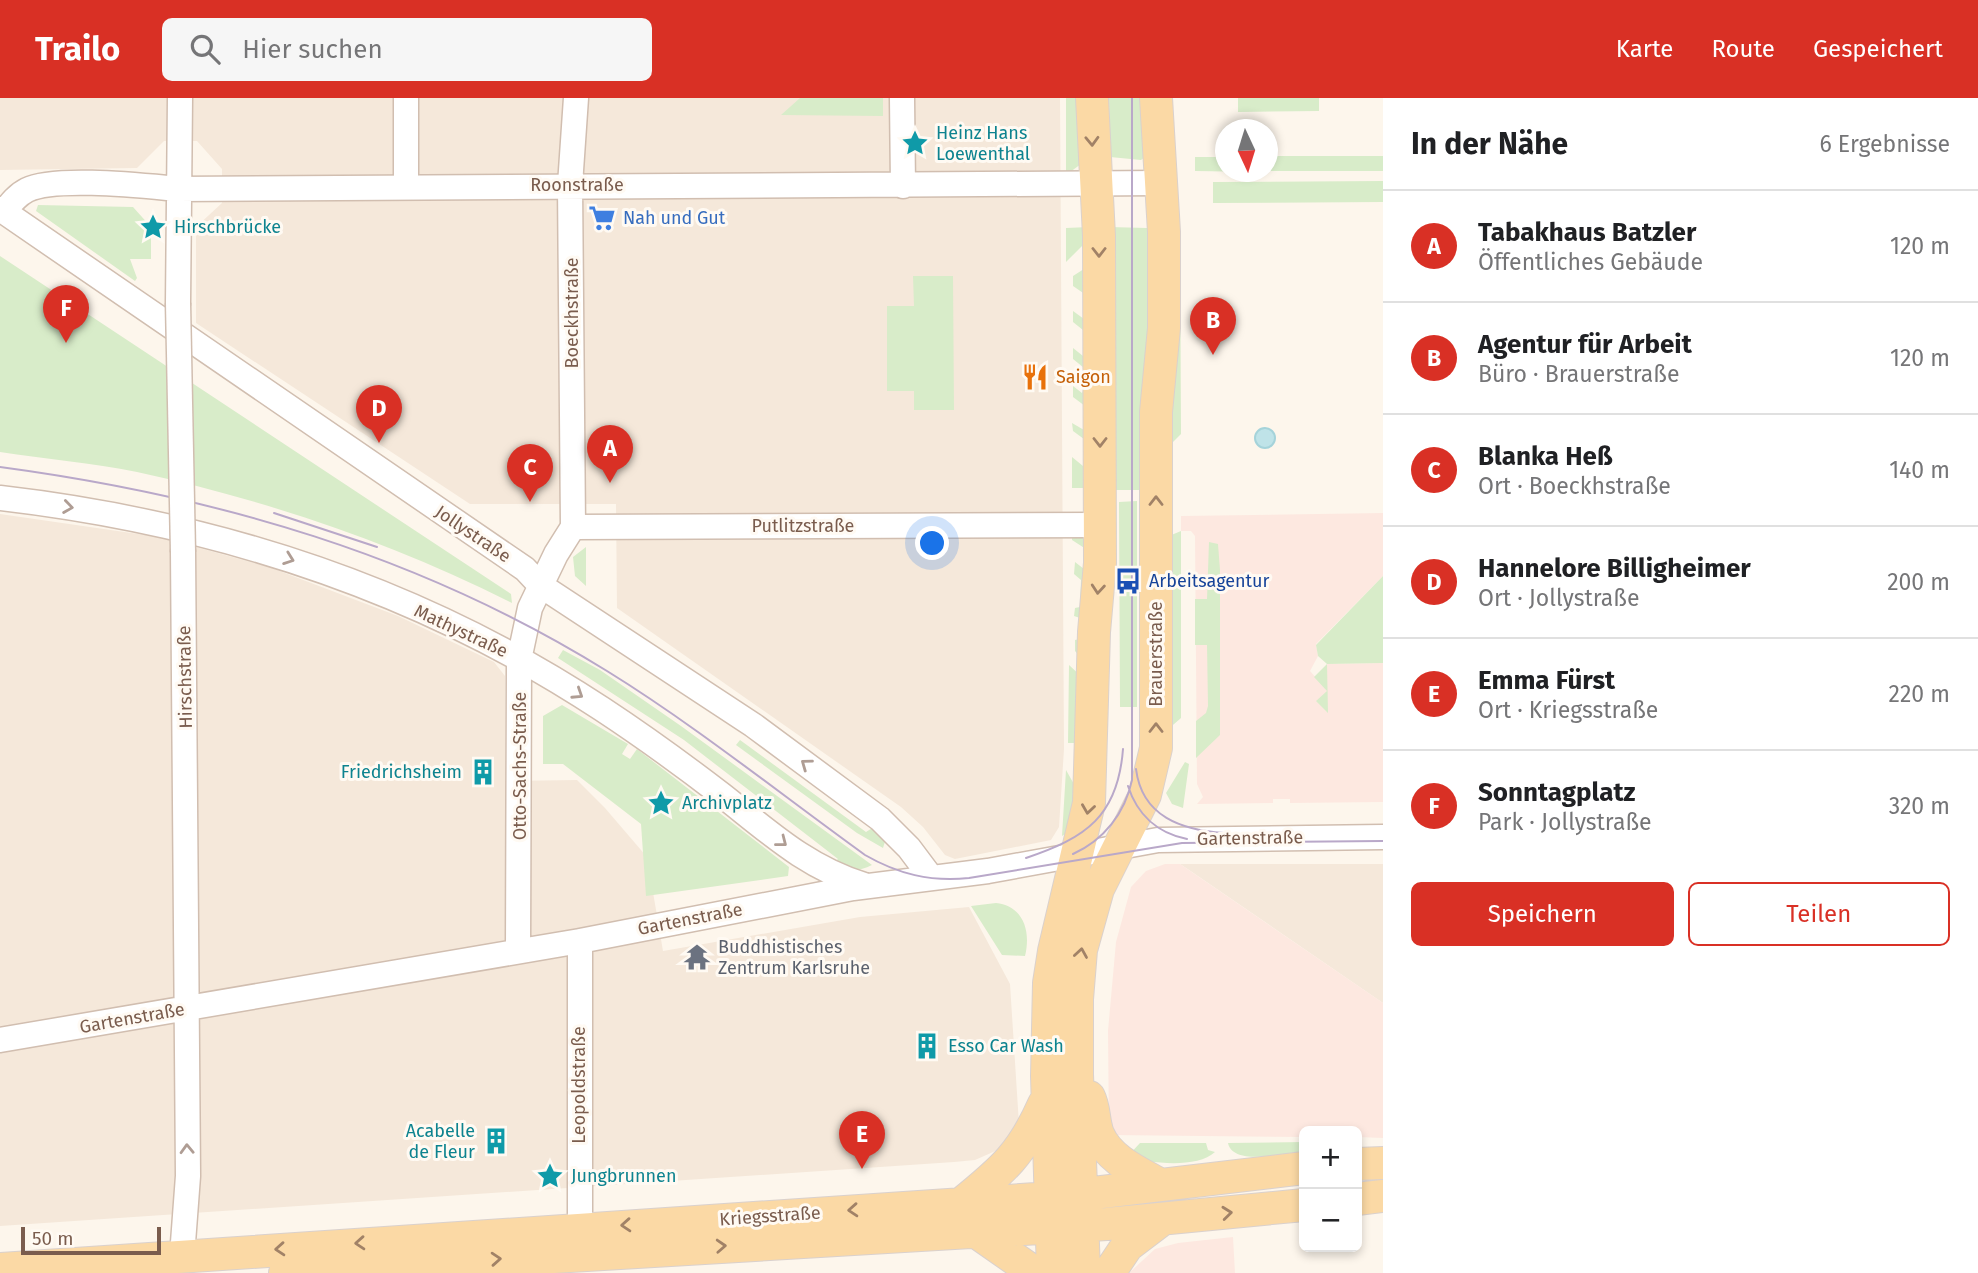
<!DOCTYPE html>
<html lang="de">
<meta charset="utf-8">
<style>
body{margin:0;font-family:"Fira Sans",sans-serif;background:#f6f6f6;color:#202124}
.controls{position:absolute;right:21px;bottom:21px;display:grid;overflow:hidden;border-radius:10px;box-shadow:0 4px 10px #0003}
.controls button{width:63px;height:63px;display:grid;place-items:center;padding:0;border:0;border-bottom:2px solid #e0e0e0;background:#fff;color:#202124;font:35px sans-serif}
.compass{position:absolute;left:1215px;top:21px;width:63px;height:63px;border-radius:50%;background:#fff;box-shadow:0 4px 10px #0003;rotate:176deg}
.scale{position:absolute;left:21px;bottom:18px;width:140px;box-sizing:border-box;padding-left:7px;border:4px solid #7a5c4d;border-top:0;font-size:19px;line-height:24px;white-space:nowrap;color:#7a5c4d;-webkit-text-stroke:5px #fffaf3;paint-order:stroke}
.you{position:absolute;left:933px;top:446px;width:24px;height:24px;margin:-18px;border:5px solid #fff;border-radius:50%;background:#1a73e8;box-shadow:0 0 0 10px #1a73e833}
.badge{display:grid;place-items:center;width:46px;height:46px;border-radius:50%;background:#d93025;color:#fff;font-size:23px;font-weight:700}
.pin{position:absolute;translate:-50% -58px;filter:drop-shadow(0 2px 4px #0008)}
.pin::after{content:'';position:absolute;top:37px;width:24px;height:21px;background:inherit;clip-path:polygon(0 0,100% 0,50% 100%)}
.list{margin:0;padding:0;list-style:none}
h2{display:flex;justify-content:space-between;align-items:center;height:91px;margin:0;padding:0 28px;font-size:30px}
h2 small{font-size:23px;font-weight:400;color:#757577}
.list li{display:grid;grid-template-columns:46px 1fr auto;gap:21px;align-items:center;box-sizing:border-box;height:112px;padding:0 28px;border-top:2px solid #e0e0e0}
.list b{display:block;font-size:26px;white-space:nowrap}
.list p{margin:0;font-size:23px;white-space:nowrap;color:#757577}
.list em{font-size:23px;font-style:normal;color:#757577}
.actions{display:flex;gap:14px;padding:21px 28px}
.actions a{flex:1;padding:16px 0;border:2px solid #d93025;border-radius:10px;text-align:center;font-size:24px;color:#d93025}
.actions .main{background:#d93025;color:#fff}
.icon{flex:none;width:38px;height:38px;fill:none;stroke:currentColor;stroke-width:2;stroke-linecap:round;stroke-linejoin:round}
.map{position:relative;flex:none;width:1383px;height:1175px;overflow:hidden}
header{display:flex;align-items:center;gap:42px;box-sizing:border-box;height:98px;padding:0 35px;background:#d93025;color:#fff}
header strong{font-size:33px}
nav{display:flex;gap:38px;margin-inline-start:auto;font-size:24px}
.search{width:490px;height:63px;background:#f6f6f6;display:flex;align-items:center;gap:18px;box-sizing:border-box;padding:0 24px;border-radius:10px;color:#757577;font-size:26px}
main{display:flex}
aside{flex:1;background:#fff}
.map>svg:first-child{display:block}
.residential{fill:#f5e8da}
.commercial{fill:#fde8e0}
.green{fill:#d8ecc9}
.water{fill:#bfe3e8;stroke:#a5d3da;stroke-width:2}
.lines{fill:none;stroke-linecap:round;stroke-linejoin:round}
.minor-casing{stroke:#d1beb0;stroke-width:27}
.major-casing{stroke:#dad1cd;stroke-width:34}
.minor{stroke:#fff;stroke-width:24}
.major{stroke:#fbd9a5;stroke-width:32}
.tram{stroke:#b9a8c9;stroke-width:2}
.minor-bridge-casing{stroke:#d1beb0;stroke-width:27;stroke-linecap:butt}
.minor-bridge{stroke:#fff;stroke-width:24}
.oneway{stroke:#a18267}
.oneway2{stroke:#af9d94}
.labels{text-anchor:middle;dominant-baseline:central;stroke-width:6;stroke-linejoin:round;paint-order:stroke}
.culture-label{font-size:18px;fill:#0d838f;stroke:#fffaf3;text-anchor:start}
.street-label{font-size:18px;fill:#7a5c4d;stroke:#fffaf3}
.shop-label{font-size:18px;fill:#366cbe;stroke:#fffaf3;text-anchor:start}
.food-label{font-size:18px;fill:#c56008;stroke:#fffaf3;text-anchor:start}
.transit-label{font-size:18px;fill:#164399;stroke:#fffaf3;text-anchor:start}
.worship-label{font-size:18px;fill:#5b616d;stroke:#fffaf3;text-anchor:start}
</style>
<header>
<strong>Trailo</strong>
<div class="search"><svg class="icon" aria-label="search" viewBox="0 0 24 24"><circle cx="10" cy="10" r="6"/><path d="M15 15l6 6"/></svg>Hier suchen</div>
<nav><a>Karte</a><a>Route</a><a>Gespeichert</a></nav>
</header>
<main>
<div class="map">
<svg width="1383" height="1175" viewBox="0 0 1383 1175">
<rect width="100%" height="100%" fill="#fdf6ec"/>
<!-- residential -->
<path class="residential" d="M0,0H1060L1064,651L1059,729L1051,742L955,761L945,757L923,729L901,709L617,510L616,406H470L196,225V129L222,105V71L197,43H164L137,70L0,72Z
M0,416L159,439L269,469L398,518L494,564L505,578V683L577,682L605,710L647,759L663,853L860,819L969,809L1010,886L1020,1042L975,1062L954,1064L0,1128Z
M1180,766H1383V905L1192,774Z"/>
<!-- commercial -->
<path class="commercial" d="M1383,415V478L1316,546L1318,558L1310,573L1327,592V566L1383,565V704L1290,705V701H1273V705L1197,706L1203,699L1197,686L1195,438L1191,433H1181V418Z
M1165,766H1180L1383,905V1040L1357,1039V1033H1304V1039L1109,1037L1108,933L1116,844L1131,789L1146,773Z
M1233,1139L1235,1175H1129L1155,1151L1178,1145Z"/>
<!-- green -->
<path class="green" d="M800,0H883V18L781,17Z
M1066,0H1083L1081,66L1066,77Z
M1109,0H1148L1145,59L1141,62L1110,59Z
M1238,0H1319V13L1238,14Z
M1268,58H1383V73H1268Z
M1195,59H1225L1226,74H1264L1195,73Z
M1383,83V104L1213,105V84Z
M38,107L133,109L151,129V161H130L137,180L135,183L36,113Z
M1089,129L1087,143L1066,164V130Z
M1109,129L1147,130L1148,392H1109Z
M1172,130H1180L1181,336L1164,353Z
M0,158L511,496L512,505C393,445 266,402 137,374C92,365 45,361 0,354Z
M1087,169L1091,172L1092,390H1072V359L1083,368L1088,355L1083,351L1088,344L1073,333L1072,325L1084,332L1089,319L1086,317L1089,311L1073,299V288L1082,295L1088,282L1084,279L1088,273L1073,261V250L1083,258L1088,245L1085,242L1088,236L1073,224V213L1084,221L1087,217L1084,215L1088,209L1085,206L1089,199L1073,188V178Z
M913,178H953L954,312H914V293H887V208H914Z
M1137,403V609H1120L1119,404Z
M1181,433V620L1166,633L1165,534H1172V528L1169,438Z
M1081,436L1092,448L1083,562L1075,553V542L1079,541L1080,520L1074,518L1075,510L1080,509L1081,482L1074,476L1075,464L1084,471L1089,453L1072,442V437Z
M1209,444L1218,446L1220,472V637L1196,660V623L1206,615L1208,608L1207,547H1195V501H1207Z
M586,449V488L575,478L573,459Z
M1383,478V565L1327,566L1328,615L1316,603L1327,593L1314,579L1327,566L1318,558L1316,547Z
M563,552L600,572L681,628L872,767C857,775 845,772 830,767L838,761L684,642L558,560Z
M1069,567L1083,580L1084,645H1068Z
M562,607L628,646L622,656L630,661L637,651L789,769L788,778L646,798L641,726L563,666H543V618Z
M740,642L866,734L877,727L887,737L883,750L857,735L736,647Z
M1185,664L1189,666L1183,710L1172,706L1166,695Z
M1066,672L1075,688L1071,732L1062,738Z
M996,805C1024,808 1031,834 1025,858L1002,857L971,808Z
M1304,1044V1053C1286,1055 1233,1069 1228,1045Z
M1140,1045H1206L1208,1052L1215,1054C1197,1071 1149,1065 1127,1059Z"/>
<!-- water -->
<path class="water" d="M1255 340a10 10 0 1 1 20 0a10 10 0 1 1-20 0Z"/>
<g class="lines">
<!-- minor casing -->
<g class="minor-casing">
<path id="minor" d="M902,0L903,88
M406,88V0
M0,111L525,471L540,487L753,627L880,721L909,750L930,778
M4,114C11,105 17,97 27,92C55,78 144,88 178,91L1161,85
M178,205L180,0
M0,400C216,425 420,491 602,611C643,638 683,667 722,697C769,734 806,769 864,787
M573,429L570,87L576,0
M580,843V1131
M518,852L519,562L530,510L556,456L573,429L1100,427
M0,942L580,843L853,790L988,773L1158,742L1383,739
M182,1158L188,1078L183,454"/>
</g>
<!-- major casing -->
<g class="major-casing">
<path id="major" d="M1089,999C1095,1011 1093,1023 1098,1036C1109,1062 1138,1074 1161,1087
M1357,1066L1383,1065
M1357,1101L1383,1098
M961,1106C1003,1072 1022,1056 1044,1006
M975,1133L1035,1175
M0,1171L1051,1100L1304,1070
M285,1175L1107,1126L1304,1107
M1053,1175L1047,978L1049,885L1054,853L1089,705L1094,534L1100,465L1099,138L1092,0
M1084,1175L1077,976V901L1081,852L1098,791L1145,697L1156,650V314L1164,230V134L1156,0
M1109,1175L1127,1148L1160,1123"/>
</g>
<!-- minor -->
<use href="#minor" class="minor"/>
<!-- major -->
<use href="#major" class="major"/>
<!-- tram -->
<path class="tram" d="M0,369C216,398 420,457 607,573C696,628 779,695 865,757C898,776 930,784 969,780L1182,745L1383,743
M274,415L377,449
M1136,671C1142,719 1182,732 1224,735
M1128,688C1137,716 1157,735 1187,741
M1073,756C1104,742 1125,715 1132,682V0
M1026,760C1086,740 1118,718 1123,651"/>
<!-- minor-bridge casing -->
<g class="minor-bridge-casing">
<path id="minor-bridge" d="M178,205L183,454"/>
</g>
<!-- minor-bridge -->
<use href="#minor-bridge" class="minor-bridge"/>
</g>
<!-- one-way arrows -->
<defs><path id="oneway-chevron" d="M-2-3.5L2.5 0L-2 3.5" fill="none" stroke-width="1.6" stroke-linecap="round" stroke-linejoin="round" transform="scale(1.75)"/></defs>
<g class="oneway">
<use href="#oneway-chevron" transform="translate(1092 43) rotate(88)"/>
<use href="#oneway-chevron" transform="translate(1099 154) rotate(90)"/>
<use href="#oneway-chevron" transform="translate(1100 344) rotate(90)"/>
<use href="#oneway-chevron" transform="translate(1156 403) rotate(-90)"/>
<use href="#oneway-chevron" transform="translate(1098 491) rotate(95)"/>
<use href="#oneway-chevron" transform="translate(1156 630) rotate(-90)"/>
<use href="#oneway-chevron" transform="translate(1088 711) rotate(98)"/>
<use href="#oneway-chevron" transform="translate(1081 855) rotate(-81)"/>
<use href="#oneway-chevron" transform="translate(853 1112) rotate(176)"/>
<use href="#oneway-chevron" transform="translate(1227 1115) rotate(-6)"/>
<use href="#oneway-chevron" transform="translate(626 1127) rotate(176)"/>
<use href="#oneway-chevron" transform="translate(360 1145) rotate(176)"/>
<use href="#oneway-chevron" transform="translate(721 1148) rotate(-3)"/>
<use href="#oneway-chevron" transform="translate(280 1151) rotate(176)"/>
<use href="#oneway-chevron" transform="translate(496 1161) rotate(-4)"/>
</g>
<g class="oneway2">
<use href="#oneway-chevron" transform="translate(68 409) rotate(8)"/>
<use href="#oneway-chevron" transform="translate(289 461) rotate(20)"/>
<use href="#oneway-chevron" transform="translate(578 596) rotate(33)"/>
<use href="#oneway-chevron" transform="translate(806 666) rotate(-144)"/>
<use href="#oneway-chevron" transform="translate(782 744) rotate(38)"/>
<use href="#oneway-chevron" transform="translate(187 1051) rotate(-92)"/>
</g>
<!-- icons -->
<defs>
<g id="sight-bare" transform="scale(2.1)"><path d="M0-6L1.8-2.2L6-1.7L2.9 1.2L3.7 5.4L0 3.3L-3.7 5.4L-2.9 1.2L-6-1.7L-1.8-2.2Z" fill="#0f9aa8" stroke="#fffaf3" stroke-width="2.5" paint-order="stroke"/></g>
<g id="supermarket-bare" transform="scale(2.1)"><path d="M-6-5.5h2.5l.6 2H6L4.5 2H-2.5L-4.4-4H-6ZM-1.5 3.2a1.3 1.3 0 1 0 .1 0ZM3 3.2a1.3 1.3 0 1 0 .1 0Z" fill="#3f7fe0" stroke="#fffaf3" stroke-width="2.5" paint-order="stroke"/></g>
<g id="restaurant-bare" transform="scale(2.1)"><path d="M-5-6h1v4h1v-4h1v4h1v-4h1v5L-1.5 .5V6h-2V.5L-5-1ZM5-6V6H3V1.5H1.5Q1.5-4 5-6Z" fill="#e8710a" stroke="#fffaf3" stroke-width="2.5" paint-order="stroke"/></g>
<g id="bus-bare" transform="scale(2.1)"><path d="M-5-6H5V4H4V6H2V4H-2V6H-4V4H-5ZM-3.5-4V0h7V-4ZM-3.5 1.2v1.5H-2V1.2ZM2 1.2v1.5H3.5V1.2Z" fill="#1a4fb4" stroke="#fffaf3" stroke-width="2.5" paint-order="stroke"/></g>
<g id="building-bare" transform="scale(2.1)"><path d="M-4-6H4V6H1V3H-1V6H-4ZM-2.5-4.3h1.7v1.8h-1.7ZM.8-4.3h1.7v1.8H.8ZM-2.5-1h1.7V.8h-1.7ZM.8-1h1.7V.8H.8Z" fill="#0f9aa8" stroke="#fffaf3" stroke-width="2.5" paint-order="stroke"/></g>
<g id="temple-bare" transform="scale(2.1)"><path d="M0-6L5-2H3V0L6.5 2.5H4V6H1.5V3h-3V6H-4V2.5H-6.5L-3 0V-2H-5Z" fill="#6b7280" stroke="#fffaf3" stroke-width="2.5" paint-order="stroke"/></g>
</defs>
<g fill-rule="evenodd">
<use href="#sight-bare" x="915" y="45"/>
<use href="#supermarket-bare" x="602" y="120"/>
<use href="#sight-bare" x="153" y="129"/>
<use href="#restaurant-bare" x="1035" y="279"/>
<use href="#bus-bare" x="1128" y="483"/>
<use href="#building-bare" x="483" y="674"/>
<use href="#sight-bare" x="661" y="705"/>
<use href="#temple-bare" x="697" y="859"/>
<use href="#building-bare" x="927" y="948"/>
<use href="#building-bare" x="496" y="1043"/>
<use href="#sight-bare" x="550" y="1078"/>
</g>
<g class="labels">
<!-- culture labels -->
<g class="culture-label">
<text x="936" y="35">Heinz Hans<tspan x="936" dy="21">Loewenthal</tspan></text>
<text x="174" y="129">Hirschbrücke</text>
<text x="462" y="674" text-anchor="end">Friedrichsheim</text>
<text x="682" y="705">Archivplatz</text>
<text x="948" y="948">Esso Car Wash</text>
<text x="475" y="1033" text-anchor="end">Acabelle<tspan x="475" dy="21">de Fleur</tspan></text>
<text x="571" y="1078">Jungbrunnen</text>
</g>
<!-- street labels -->
<g class="street-label">
<text x="577" y="87">Roonstraße</text>
<text transform="translate(572 215) rotate(-90)">Boeckhstraße</text>
<text x="803" y="428">Putlitzstraße</text>
<text transform="translate(473 436) rotate(34)">Jollystraße</text>
<text transform="translate(461 533) rotate(25)">Mathystraße</text>
<text transform="translate(1156 556) rotate(-90)">Brauerstraße</text>
<text transform="translate(185 579) rotate(-91)">Hirschstraße</text>
<text transform="translate(520 668) rotate(-90)">Otto-Sachs-Straße</text>
<text transform="translate(1250 740) rotate(-1)">Gartenstraße</text>
<text transform="translate(690 821) rotate(-11)">Gartenstraße</text>
<text transform="translate(132 920) rotate(-10)">Gartenstraße</text>
<text transform="translate(579 987) rotate(-90)">Leopoldstraße</text>
<text transform="translate(770 1118) rotate(-4)">Kriegsstraße</text>
</g>
<!-- shop labels -->
<g class="shop-label">
<text x="623" y="120">Nah und Gut</text>
</g>
<!-- food labels -->
<g class="food-label">
<text x="1056" y="279">Saigon</text>
</g>
<!-- transit labels -->
<g class="transit-label">
<text x="1149" y="483">Arbeitsagentur</text>
</g>
<!-- worship labels -->
<g class="worship-label">
<text x="718" y="849">Buddhistisches<tspan x="718" dy="21">Zentrum Karlsruhe</tspan></text>
</g>
</g>
</svg>
<div class="controls">
<button>+</button>
<button>−</button>
</div>
<svg class="compass" viewBox="-18 -18 36 36"><path d="M0-13l5 13h-10z" fill="#e53935"/><path d="M0 13l5-13h-10z" fill="#757577"/></svg>
<div class="scale">50 m</div>
<div class="you"></div>
<div class="pin badge" style="left:610px;top:385px">A</div>
<div class="pin badge" style="left:1213px;top:257px">B</div>
<div class="pin badge" style="left:530px;top:404px">C</div>
<div class="pin badge" style="left:379px;top:345px">D</div>
<div class="pin badge" style="left:862px;top:1071px">E</div>
<div class="pin badge" style="left:66px;top:245px">F</div>
</div>
<aside>
<h2>In der Nähe<small>6 Ergebnisse</small></h2>
<ul class="list">
<li><span class="badge">A</span><div><b>Tabakhaus Batzler</b><p>Öffentliches Gebäude</p></div><em>120 m</em></li>
<li><span class="badge">B</span><div><b>Agentur für Arbeit</b><p>Büro · Brauerstraße</p></div><em>120 m</em></li>
<li><span class="badge">C</span><div><b>Blanka Heß</b><p>Ort · Boeckhstraße</p></div><em>140 m</em></li>
<li><span class="badge">D</span><div><b>Hannelore Billigheimer</b><p>Ort · Jollystraße</p></div><em>200 m</em></li>
<li><span class="badge">E</span><div><b>Emma Fürst</b><p>Ort · Kriegsstraße</p></div><em>220 m</em></li>
<li><span class="badge">F</span><div><b>Sonntagplatz</b><p>Park · Jollystraße</p></div><em>320 m</em></li>
</ul>
<div class="actions"><a class="main">Speichern</a><a>Teilen</a></div>
</aside>
</main>
